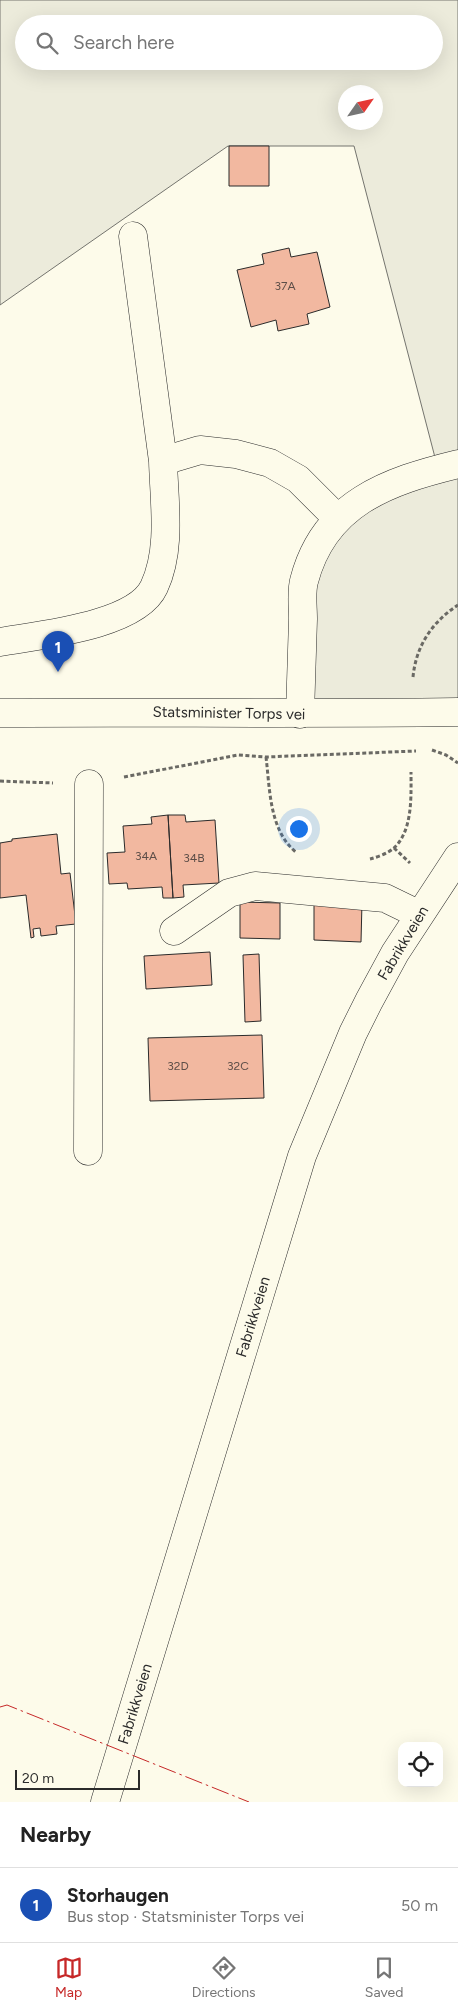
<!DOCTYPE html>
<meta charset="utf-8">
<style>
body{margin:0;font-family:Figtree,sans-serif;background:#f6f6f6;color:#222}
.controls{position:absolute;right:15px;bottom:15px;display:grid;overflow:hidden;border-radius:10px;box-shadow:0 5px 20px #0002}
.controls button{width:45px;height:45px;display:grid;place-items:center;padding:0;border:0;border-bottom:1px solid #e0e0e0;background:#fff;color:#222;font:25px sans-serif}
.compass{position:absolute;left:338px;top:85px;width:45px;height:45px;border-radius:50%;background:#fff;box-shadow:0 5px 20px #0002;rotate:56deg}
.scale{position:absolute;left:15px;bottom:12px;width:125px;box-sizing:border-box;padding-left:5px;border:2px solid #2b2b2b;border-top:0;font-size:14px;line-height:18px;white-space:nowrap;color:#2b2b2b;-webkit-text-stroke:4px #fdfbea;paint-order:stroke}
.you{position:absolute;left:298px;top:828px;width:18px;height:18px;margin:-12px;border:4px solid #fff;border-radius:50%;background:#1a73e8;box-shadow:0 0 0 8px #1a73e833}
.badge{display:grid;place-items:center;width:32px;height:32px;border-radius:50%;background:#c62828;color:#fff;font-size:16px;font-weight:700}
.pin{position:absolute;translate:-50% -41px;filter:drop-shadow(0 1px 2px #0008)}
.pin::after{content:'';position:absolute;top:26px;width:18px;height:15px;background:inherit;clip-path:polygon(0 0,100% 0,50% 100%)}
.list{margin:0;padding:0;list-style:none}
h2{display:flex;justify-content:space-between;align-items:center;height:65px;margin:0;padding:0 20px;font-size:21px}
h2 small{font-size:16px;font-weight:400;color:#767676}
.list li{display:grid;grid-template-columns:32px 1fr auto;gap:15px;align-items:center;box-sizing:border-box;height:75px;padding:0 20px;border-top:1px solid #e0e0e0}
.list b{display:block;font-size:19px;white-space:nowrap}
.list p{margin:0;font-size:16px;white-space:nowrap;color:#767676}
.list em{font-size:16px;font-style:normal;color:#767676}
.icon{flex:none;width:28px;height:28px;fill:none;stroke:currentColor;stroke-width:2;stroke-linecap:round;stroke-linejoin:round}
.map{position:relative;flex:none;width:458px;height:1802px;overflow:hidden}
.search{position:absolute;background:#fff;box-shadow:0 5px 20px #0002;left:15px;right:15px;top:15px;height:55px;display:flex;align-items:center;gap:12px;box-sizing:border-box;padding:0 18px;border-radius:28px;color:#767676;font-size:19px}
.sheet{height:140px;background:#fff}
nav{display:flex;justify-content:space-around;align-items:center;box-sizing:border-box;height:70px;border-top:1px solid #e0e0e0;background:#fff;font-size:14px;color:#767676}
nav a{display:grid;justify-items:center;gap:2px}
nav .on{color:#c62828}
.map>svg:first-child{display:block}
.green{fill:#ecebdb;stroke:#74746e;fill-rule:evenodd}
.building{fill:#f2b8a0;stroke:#2b2b2b}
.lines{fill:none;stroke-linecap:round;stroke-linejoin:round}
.minor-casing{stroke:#2b2b2b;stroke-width:29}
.highway-casing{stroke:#2b2b2b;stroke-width:29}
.path{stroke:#6a6964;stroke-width:3;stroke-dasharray:4 2.5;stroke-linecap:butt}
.minor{stroke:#fdfbea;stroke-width:28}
.highway{stroke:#fdfbea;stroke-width:28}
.power{stroke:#c62828;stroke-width:1;stroke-dasharray:18 4 2.5 4;stroke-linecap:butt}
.labels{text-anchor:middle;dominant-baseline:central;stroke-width:4;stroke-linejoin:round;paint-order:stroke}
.number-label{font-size:12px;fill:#5d4e48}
.street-label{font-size:15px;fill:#2b2b2b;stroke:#fdfbea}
</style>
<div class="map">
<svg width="458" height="1802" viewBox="0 0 458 1802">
<rect width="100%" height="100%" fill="#fdfbea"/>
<!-- green -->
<path class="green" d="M0,0H458V712L300,714L304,582L337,518L438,469L354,146H228L0,305ZM24,24H434V61H24ZM346,92H376V122H346Z"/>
<!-- building -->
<path class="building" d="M229,146H269V186H229Z
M289,248L291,257L317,252L330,307L307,314L309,324L278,331L276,320L251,327L237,270L264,264L262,254Z
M168,815H185L186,822L215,820L219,883L183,885L184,897L173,898Z
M168,815L173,898H163L162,887L128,889L127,883L109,884L107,853L125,852L123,826L152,824L151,817Z
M57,834L61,874L70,873L76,924L56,926L57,934L41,936L40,928L33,929L34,937L31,938L26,895L0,898V843L12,841V839Z
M240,902L280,903V939L240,938Z
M314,902H362L361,942L314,940Z
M210,952L212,985L146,989L144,956Z
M259,954L261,1021L245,1022L243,955Z
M262,1035L264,1098L150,1101L148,1038Z"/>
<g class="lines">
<!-- minor casing -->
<g class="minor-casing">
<path id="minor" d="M133,236L163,461
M0,642C39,635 136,626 154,587C172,549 164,501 163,461L200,450L236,454L270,463L298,479L337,518
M300,714C301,682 302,651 303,619C303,607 301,592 304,581C324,503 388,481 458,464
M174,931L229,893L255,886L385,898L420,915
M88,1151L89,784
M105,1802L302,1156L353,1033L369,1001L395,953L458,857"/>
</g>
<!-- highway casing -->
<g class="highway-casing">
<path id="highway" d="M0,713C153,712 305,714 458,712"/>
</g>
<!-- path -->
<path class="path" d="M413,677C416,646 432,622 458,605
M432,750L446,755L458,763
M266,757C270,789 269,831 297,853
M124,777L238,755L266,757L416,751
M0,781L53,783
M394,848L410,863
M370,859C378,857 389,853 395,847C413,829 411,795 411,772"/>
<!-- minor -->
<use href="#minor" class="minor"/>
<!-- highway -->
<use href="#highway" class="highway"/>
<!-- power -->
<path class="power" d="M0,1707L7,1705L249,1802"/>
</g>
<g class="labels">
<!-- number labels -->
<g class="number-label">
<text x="285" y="286">37A</text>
<text x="146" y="856">34A</text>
<text x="194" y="858">34B</text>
<text x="178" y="1066">32D</text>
<text x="238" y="1066">32C</text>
</g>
<!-- street labels -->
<g class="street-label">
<text transform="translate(229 713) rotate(1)">Statsminister Torps vei</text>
<text transform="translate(403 943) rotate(-59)">Fabrikkveien</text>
<text transform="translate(253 1317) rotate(-73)">Fabrikkveien</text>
<text transform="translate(135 1704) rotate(-73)">Fabrikkveien</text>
</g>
</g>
</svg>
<div class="controls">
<button><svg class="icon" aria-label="locate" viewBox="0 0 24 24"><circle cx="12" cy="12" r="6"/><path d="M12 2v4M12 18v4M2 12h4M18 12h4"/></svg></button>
</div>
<svg class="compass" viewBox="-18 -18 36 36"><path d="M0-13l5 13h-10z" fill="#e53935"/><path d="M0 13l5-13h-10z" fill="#767676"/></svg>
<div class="scale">20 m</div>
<div class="you"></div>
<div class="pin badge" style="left:58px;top:672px;background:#1a4fb4">1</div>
<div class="search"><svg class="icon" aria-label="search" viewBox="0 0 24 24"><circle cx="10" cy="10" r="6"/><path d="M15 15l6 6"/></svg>Search here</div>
</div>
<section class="sheet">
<h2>Nearby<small></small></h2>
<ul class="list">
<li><span class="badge" style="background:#1a4fb4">1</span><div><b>Storhaugen</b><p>Bus stop · Statsminister Torps vei</p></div><em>50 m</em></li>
</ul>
</section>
<nav>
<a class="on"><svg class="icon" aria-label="map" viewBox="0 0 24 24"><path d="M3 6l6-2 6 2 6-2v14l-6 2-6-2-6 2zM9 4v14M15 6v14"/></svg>Map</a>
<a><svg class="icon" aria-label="directions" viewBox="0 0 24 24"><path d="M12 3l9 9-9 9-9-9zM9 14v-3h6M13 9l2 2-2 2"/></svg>Directions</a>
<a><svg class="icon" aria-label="saved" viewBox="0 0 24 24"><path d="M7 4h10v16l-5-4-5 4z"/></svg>Saved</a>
</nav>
